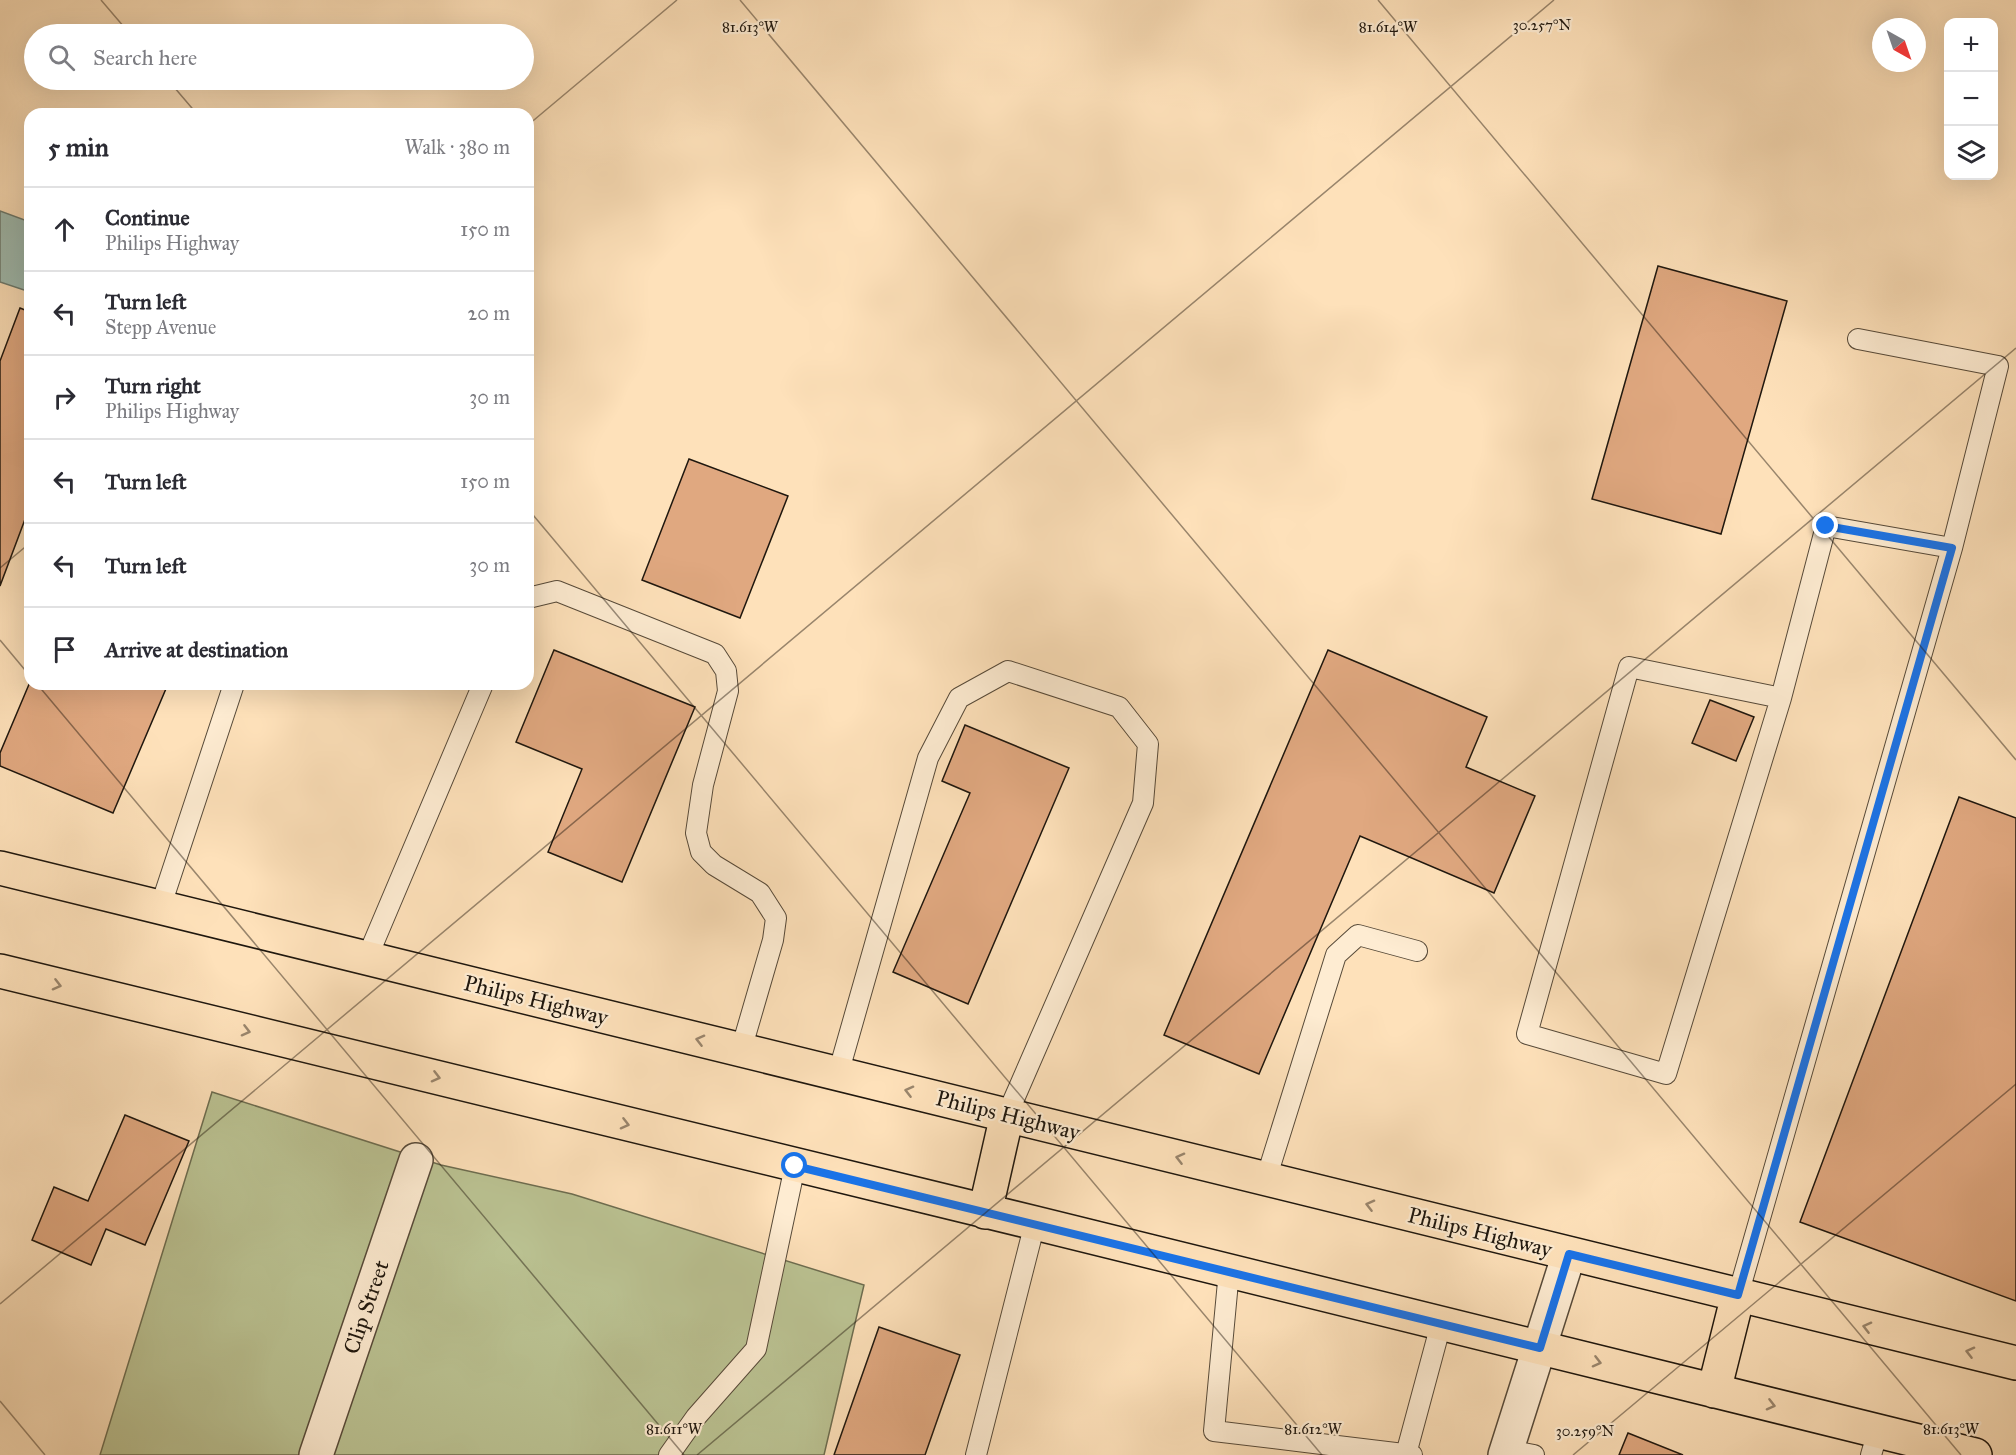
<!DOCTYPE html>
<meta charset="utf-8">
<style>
body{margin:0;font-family:"IM FELL Great Primer",serif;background:#f2f2f3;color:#2b2b33}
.controls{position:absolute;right:18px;top:18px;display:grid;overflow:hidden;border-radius:12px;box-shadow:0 6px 24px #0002}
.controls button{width:54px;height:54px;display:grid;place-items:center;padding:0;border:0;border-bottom:2px solid #e1e1e2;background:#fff;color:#2b2b33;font:30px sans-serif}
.compass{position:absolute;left:1872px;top:18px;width:54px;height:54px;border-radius:50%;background:#fff;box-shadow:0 6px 24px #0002;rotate:140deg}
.stop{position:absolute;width:18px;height:18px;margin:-14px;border:4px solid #1a73e8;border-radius:50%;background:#fff}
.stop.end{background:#1a73e8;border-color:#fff;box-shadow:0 2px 6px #0008}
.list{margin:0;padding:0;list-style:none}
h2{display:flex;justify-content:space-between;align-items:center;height:78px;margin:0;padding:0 24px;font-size:26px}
h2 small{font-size:20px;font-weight:400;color:#7c7c81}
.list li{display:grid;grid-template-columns:39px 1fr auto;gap:18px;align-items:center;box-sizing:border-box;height:84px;padding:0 24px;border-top:2px solid #e1e1e2}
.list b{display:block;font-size:22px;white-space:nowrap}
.list p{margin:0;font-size:20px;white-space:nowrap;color:#7c7c81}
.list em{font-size:20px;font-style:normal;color:#7c7c81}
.icon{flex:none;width:33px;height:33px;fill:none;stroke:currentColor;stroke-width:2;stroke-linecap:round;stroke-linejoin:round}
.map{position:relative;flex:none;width:2016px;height:1455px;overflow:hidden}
.search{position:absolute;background:#fff;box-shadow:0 6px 24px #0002;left:24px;top:24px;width:510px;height:66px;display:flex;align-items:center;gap:15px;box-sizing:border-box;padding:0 21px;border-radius:33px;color:#7c7c81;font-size:22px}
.panel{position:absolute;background:#fff;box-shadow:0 6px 24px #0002;left:24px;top:108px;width:510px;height:582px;border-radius:18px}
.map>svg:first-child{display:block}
.green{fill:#bbc393;stroke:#6d6d50;stroke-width:1.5}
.water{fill:#a0bdb2;stroke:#6c7b70;stroke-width:1.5}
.building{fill:#e0a880;stroke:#1f170e;stroke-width:1.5}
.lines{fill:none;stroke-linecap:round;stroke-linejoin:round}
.service-casing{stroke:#574a39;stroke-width:22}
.minor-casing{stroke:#574a39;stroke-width:36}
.primary-casing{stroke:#1f170e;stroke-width:36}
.service{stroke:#feecd2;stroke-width:20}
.minor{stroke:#feecd2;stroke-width:33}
.primary{stroke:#fee1ba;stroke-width:33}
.oneway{stroke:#9a866d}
.route{stroke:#1a73e8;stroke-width:8}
.ticks{fill:none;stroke:#1f170e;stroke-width:1.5;stroke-opacity:0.45}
.labels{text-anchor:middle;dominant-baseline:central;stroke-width:4.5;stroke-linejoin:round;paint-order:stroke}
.street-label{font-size:22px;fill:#1f170e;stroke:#feecd2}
.ticks-label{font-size:15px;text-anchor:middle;fill:#1f170e;stroke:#feecd2;stroke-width:4.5;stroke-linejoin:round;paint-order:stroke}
</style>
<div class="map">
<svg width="2016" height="1455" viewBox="0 0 2016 1455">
<rect width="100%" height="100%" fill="#fee1ba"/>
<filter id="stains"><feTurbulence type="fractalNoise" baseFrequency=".00333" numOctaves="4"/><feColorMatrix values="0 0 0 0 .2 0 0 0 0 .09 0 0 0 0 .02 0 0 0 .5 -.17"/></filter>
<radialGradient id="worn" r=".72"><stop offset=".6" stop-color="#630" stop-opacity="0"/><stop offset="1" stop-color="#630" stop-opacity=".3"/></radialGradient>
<!-- green -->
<path class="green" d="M212,1092L441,1165L572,1194L864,1285L824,1455H100Z"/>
<!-- water -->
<path class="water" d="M0,211L30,222V292L0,282Z"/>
<!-- building -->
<path class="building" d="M1658,266L1787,301L1721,534L1592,499Z
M20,308L30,312V506L0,586V361Z
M689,459L788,496L740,618L642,580Z
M554,650L695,707L622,882L548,852L582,769L516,742Z
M1328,650L1487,717L1466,767L1535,796L1494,893L1360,836L1259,1074L1164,1035Z
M30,682V684H168L113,813L0,766V753Z
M1710,700L1754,717L1736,761L1692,743Z
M965,725L1069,768L968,1004L893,972L970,793L942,781Z
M1959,797L2016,818V1301L1800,1222Z
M125,1115L189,1141L145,1245L106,1229L91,1265L32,1240L54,1187L88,1201Z
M879,1327L960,1355L925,1455H834Z
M1628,1433L1683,1455H1619Z"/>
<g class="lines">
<!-- service casing -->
<g class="service-casing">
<path id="service" d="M528,598L557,591L715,654L726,671L728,691L703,785L696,833L701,852L714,865L760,893L776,918L773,940L741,1050
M1781,698L1629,667L1527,1034L1666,1074L1781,698L1826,526L1952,548
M160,908L234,684
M367,958L483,684
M838,1074L928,758L959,698L1008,671L1119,707L1148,744L1143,803L1007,1115
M1266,1179L1336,955L1358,935L1417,951
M1229,1271L1214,1431L1412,1455
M1738,1295L1952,548L1998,366L1858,339
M1506,1450L1534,1455
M1406,1454L1441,1324
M669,1455L696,1417L756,1349L795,1166
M976,1455L1035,1223
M1871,1455L1878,1431"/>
</g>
<!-- minor casing -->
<g class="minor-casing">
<path id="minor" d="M316,1455L416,1160
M1505,1455L1569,1254"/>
</g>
<!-- primary casing -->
<g class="primary-casing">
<path id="primary" d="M0,868L2016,1363
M0,971L1035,1223L1975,1455
M985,1212L1007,1115
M1714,1391L1738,1295"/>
</g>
<!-- service -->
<use href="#service" class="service"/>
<!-- minor -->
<use href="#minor" class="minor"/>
<!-- primary -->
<use href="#primary" class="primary"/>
</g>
<!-- one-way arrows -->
<defs><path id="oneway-chevron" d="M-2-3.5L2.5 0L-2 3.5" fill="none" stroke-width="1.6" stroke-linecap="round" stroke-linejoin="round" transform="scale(1.5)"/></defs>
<g class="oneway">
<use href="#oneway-chevron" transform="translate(57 985) rotate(14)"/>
<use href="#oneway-chevron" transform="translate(246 1031) rotate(14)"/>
<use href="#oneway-chevron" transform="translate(700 1040) rotate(-166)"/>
<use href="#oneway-chevron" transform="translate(436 1077) rotate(14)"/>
<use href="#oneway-chevron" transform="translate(909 1091) rotate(-166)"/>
<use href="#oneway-chevron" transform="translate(625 1124) rotate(14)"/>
<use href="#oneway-chevron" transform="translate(1180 1158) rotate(-166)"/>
<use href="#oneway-chevron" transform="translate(1370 1205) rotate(-166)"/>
<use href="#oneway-chevron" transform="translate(1867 1327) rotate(-166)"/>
<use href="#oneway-chevron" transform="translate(1970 1352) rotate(-166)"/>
<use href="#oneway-chevron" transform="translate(1597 1362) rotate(14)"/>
<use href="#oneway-chevron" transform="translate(1771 1405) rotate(14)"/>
</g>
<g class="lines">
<!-- route -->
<path class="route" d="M795,1166L1540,1348L1569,1254L1738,1295L1952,548L1826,526"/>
</g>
<!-- ticks -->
<path class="ticks" d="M101,0L130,34M740,0L1961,1455M1378,0L2016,760M168,80L197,114M528,125L677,0M528,509L1322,1455M0,568L30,543M0,640L30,676M37,684L684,1455M0,1304L1554,0M0,1401L45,1455M697,1455L2016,348M1573,1455L2016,1084"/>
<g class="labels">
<!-- street labels -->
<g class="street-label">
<text transform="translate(536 1000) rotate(14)">Philips Highway</text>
<text transform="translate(1008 1115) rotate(14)">Philips Highway</text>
<text transform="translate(1480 1232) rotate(14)">Philips Highway</text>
<text transform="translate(366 1307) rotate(-71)">Clip Street</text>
</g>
</g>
<g class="ticks-label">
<text x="1542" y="30">30.257°N</text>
<text x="750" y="32">81.613°W</text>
<text x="1388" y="32">81.614°W</text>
<text x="674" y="1434">81.611°W</text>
<text x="1313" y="1434">81.612°W</text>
<text x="1951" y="1434">81.613°W</text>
<text x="1585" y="1436">30.259°N</text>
</g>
<rect width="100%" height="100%" filter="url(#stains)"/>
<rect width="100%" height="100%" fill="url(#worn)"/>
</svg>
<div class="controls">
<button>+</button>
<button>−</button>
<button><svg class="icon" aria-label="layers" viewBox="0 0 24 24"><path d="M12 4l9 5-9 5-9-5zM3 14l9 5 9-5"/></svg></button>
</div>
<svg class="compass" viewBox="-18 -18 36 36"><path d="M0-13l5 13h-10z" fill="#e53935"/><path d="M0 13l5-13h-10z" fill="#7c7c81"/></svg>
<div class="stop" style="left:795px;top:1166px"></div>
<div class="stop end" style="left:1826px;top:526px"></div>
<div class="search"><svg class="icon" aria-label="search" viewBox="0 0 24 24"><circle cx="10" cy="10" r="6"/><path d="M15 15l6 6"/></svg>Search here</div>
<section class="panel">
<h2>5 min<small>Walk · 380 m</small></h2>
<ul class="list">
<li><svg class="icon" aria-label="ahead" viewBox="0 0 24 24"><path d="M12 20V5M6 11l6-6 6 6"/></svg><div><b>Continue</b><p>Philips Highway</p></div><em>150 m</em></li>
<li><svg class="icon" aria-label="left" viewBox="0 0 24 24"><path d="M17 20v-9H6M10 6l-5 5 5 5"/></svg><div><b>Turn left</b><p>Stepp Avenue</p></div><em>20 m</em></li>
<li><svg class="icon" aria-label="right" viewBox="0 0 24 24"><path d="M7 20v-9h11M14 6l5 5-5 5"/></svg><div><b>Turn right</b><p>Philips Highway</p></div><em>30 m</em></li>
<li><svg class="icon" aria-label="left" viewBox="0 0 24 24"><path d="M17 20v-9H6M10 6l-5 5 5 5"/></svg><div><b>Turn left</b></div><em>150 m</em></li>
<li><svg class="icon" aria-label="left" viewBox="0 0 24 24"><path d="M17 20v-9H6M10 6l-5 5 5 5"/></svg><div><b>Turn left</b></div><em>30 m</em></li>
<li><svg class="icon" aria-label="arrive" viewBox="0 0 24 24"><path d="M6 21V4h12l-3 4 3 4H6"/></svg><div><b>Arrive at destination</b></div></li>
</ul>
</section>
</div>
